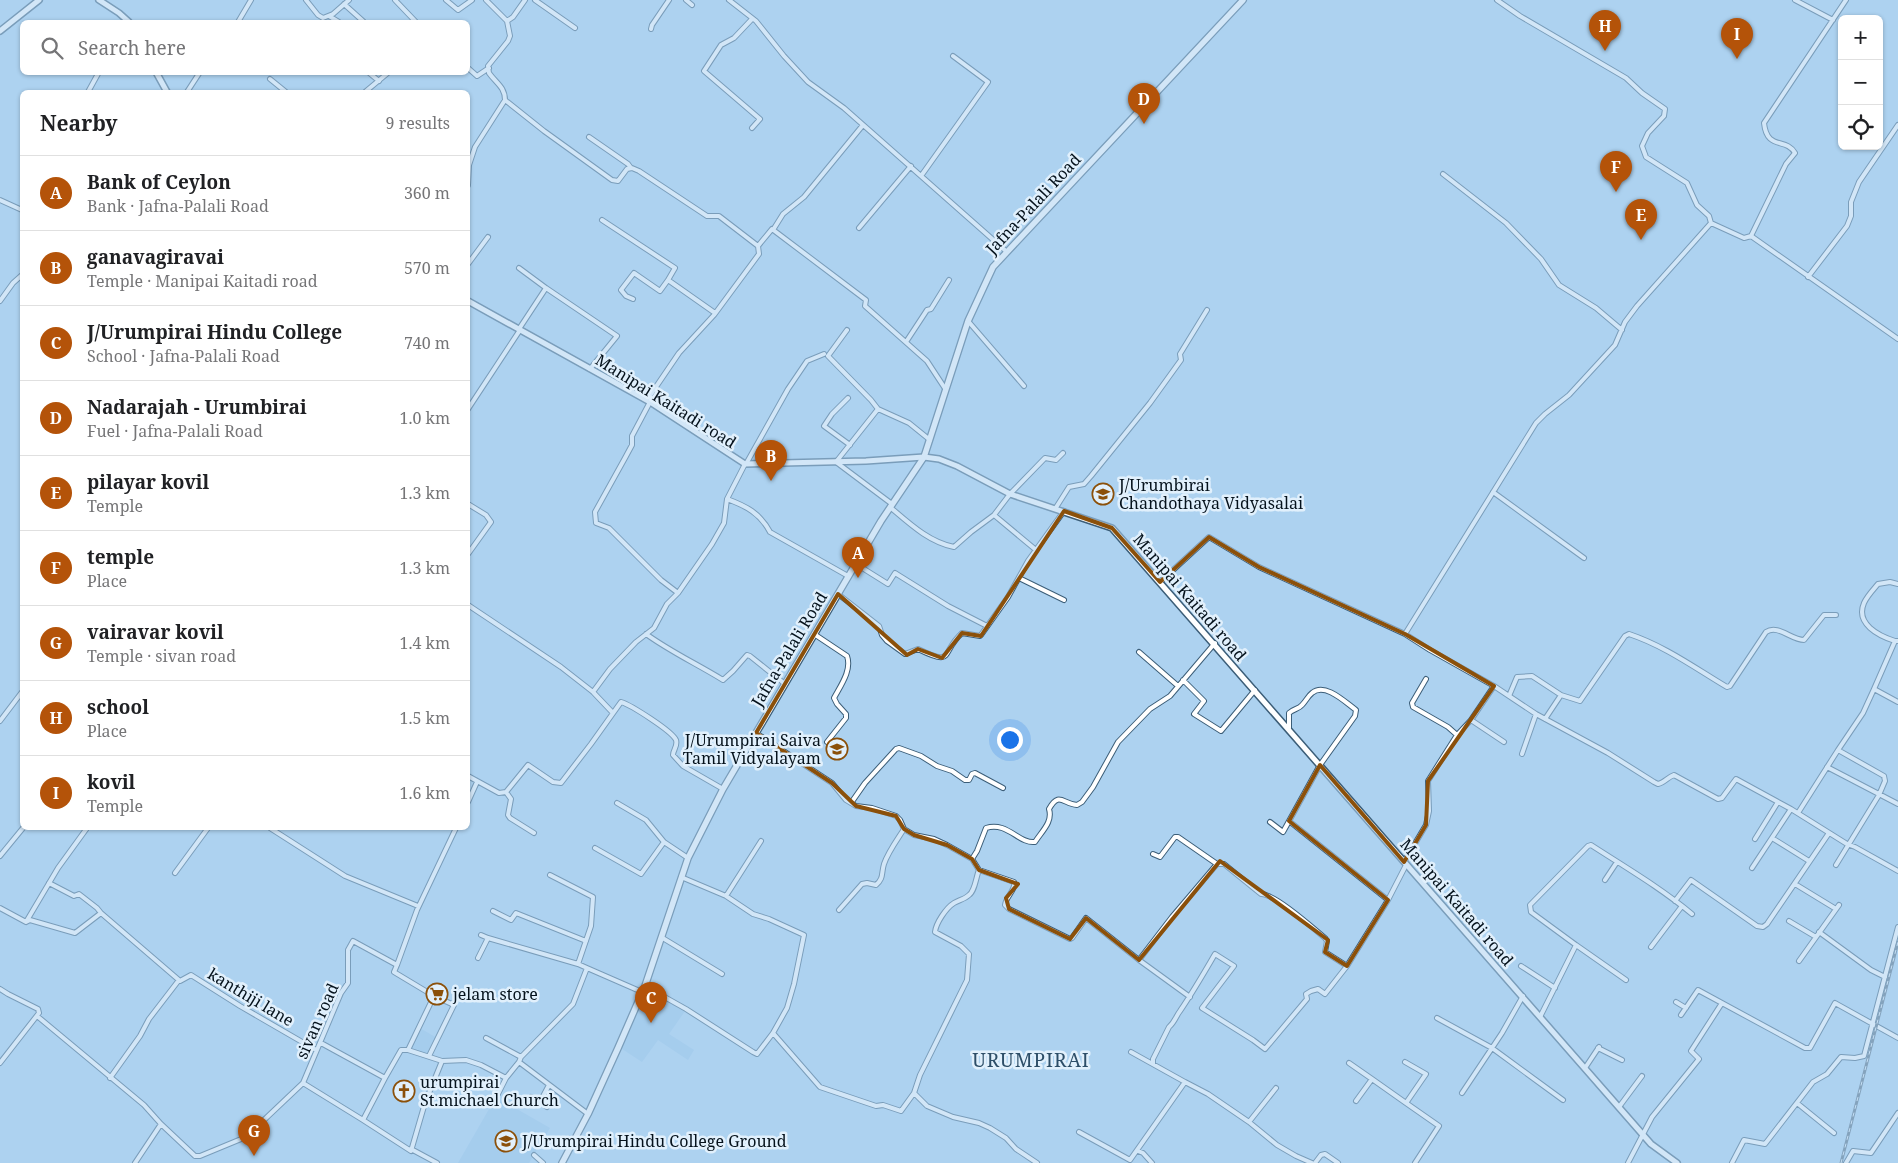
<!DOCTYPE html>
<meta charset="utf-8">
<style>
body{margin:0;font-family:"Noto Serif",serif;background:#f2f2f2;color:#202124}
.controls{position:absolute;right:15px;top:15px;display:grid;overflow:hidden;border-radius:8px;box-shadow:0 1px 4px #0004}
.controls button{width:45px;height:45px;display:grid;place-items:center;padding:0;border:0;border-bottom:1px solid #e0e0e0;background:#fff;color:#202124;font:25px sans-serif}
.you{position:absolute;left:1009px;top:739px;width:18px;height:18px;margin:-12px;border:4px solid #fff;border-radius:50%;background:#1a73e8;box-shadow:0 0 0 8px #1a73e833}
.badge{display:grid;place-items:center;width:32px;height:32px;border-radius:50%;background:#b45309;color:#fff;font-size:16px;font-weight:700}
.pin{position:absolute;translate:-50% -41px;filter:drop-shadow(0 1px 2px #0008)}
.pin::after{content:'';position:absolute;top:26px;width:18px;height:15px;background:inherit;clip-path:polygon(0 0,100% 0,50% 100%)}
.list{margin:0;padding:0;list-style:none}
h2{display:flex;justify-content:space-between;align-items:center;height:65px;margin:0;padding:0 20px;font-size:21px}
h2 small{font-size:16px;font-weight:400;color:#757577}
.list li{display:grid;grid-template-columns:32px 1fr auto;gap:15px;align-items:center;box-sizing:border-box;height:75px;padding:0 20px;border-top:1px solid #e0e0e0}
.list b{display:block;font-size:19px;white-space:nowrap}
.list p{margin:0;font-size:16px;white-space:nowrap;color:#757577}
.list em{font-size:16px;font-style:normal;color:#757577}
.icon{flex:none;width:28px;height:28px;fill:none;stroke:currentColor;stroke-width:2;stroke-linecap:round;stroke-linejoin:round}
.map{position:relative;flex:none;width:1898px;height:1163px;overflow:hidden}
.search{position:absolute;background:#fff;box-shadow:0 1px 4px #0004;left:20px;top:20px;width:450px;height:55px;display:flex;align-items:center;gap:12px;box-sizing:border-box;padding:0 18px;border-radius:8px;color:#757577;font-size:19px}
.panel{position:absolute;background:#fff;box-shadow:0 1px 4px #0004;left:20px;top:90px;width:450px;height:740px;border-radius:8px}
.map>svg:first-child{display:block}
.built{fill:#9bc7e9}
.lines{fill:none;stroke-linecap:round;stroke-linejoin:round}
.street-casing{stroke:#3c5e78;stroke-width:6}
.secondary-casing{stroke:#3c5e78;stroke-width:8}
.primary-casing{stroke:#3c5e78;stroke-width:8}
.street{stroke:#fff;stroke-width:4}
.secondary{stroke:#fff;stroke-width:5}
.primary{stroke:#fff;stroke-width:5.5}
.rail-casing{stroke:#536b7e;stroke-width:3}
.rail{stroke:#e1f0fc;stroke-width:1;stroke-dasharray:4;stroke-linecap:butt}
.marked{fill:none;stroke:#8b500a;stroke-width:4;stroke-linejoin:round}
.labels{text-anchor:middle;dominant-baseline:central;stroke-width:5;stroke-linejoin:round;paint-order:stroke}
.street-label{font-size:16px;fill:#05121c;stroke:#e1f0fc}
.poi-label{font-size:16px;fill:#05121c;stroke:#e1f0fc;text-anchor:start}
.quarter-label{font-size:19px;letter-spacing:1px;fill:#2d4e68;stroke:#e1f0fc}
</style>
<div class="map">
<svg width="1898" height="1163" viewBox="0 0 1898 1163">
<rect width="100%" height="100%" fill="#add2f0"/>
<!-- built -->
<path class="built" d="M642,982L685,1011L669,1034L694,1050L688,1060L658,1040L642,1062L616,1045Z
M418,1027L437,1038L429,1056L408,1050Z
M496,1097L550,1128L529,1163H458Z"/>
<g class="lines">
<!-- street casing -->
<g class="street-casing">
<path id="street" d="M306,0L318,15L323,18L333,14L349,0
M395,0L416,22
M446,0L458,10L472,0
M486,0L507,21
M535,0L575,28
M686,0L692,5
M729,0L756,21L784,56L808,82L844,108L1007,252
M1497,0L1520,16L1626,78L1642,93L1665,109L1664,116L1648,133L1642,146L1646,157L1687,183L1697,205L1709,216L1711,223L1744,238L1751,236L1898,339
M1795,0L1833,20
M344,4L364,22
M329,16L339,22
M752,19L734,38L721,45L704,71L760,119L752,128
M238,22L251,0
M651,29L652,25L669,0
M468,68L477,76L489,68
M368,72L379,81
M270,79L286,92
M88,92L99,72
M187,92L200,72
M365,92L389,72
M505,100C505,87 496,83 489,73L488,66L508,41L510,36L507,21L513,17L525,0
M589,137L628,164L631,168
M1443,174L1506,223L1541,259L1559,285L1596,308L1622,330
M921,176L988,82L953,56
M468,185L469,165L475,147L505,100L544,131L612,180L618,181L627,169L632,168L639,171L707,216H719L758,246
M0,200L22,210
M602,220L675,268L668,280L715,313
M859,228L911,166
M773,230L783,214L804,197L863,125
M1751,236L1786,164L1795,153C1786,137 1767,151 1764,123L1846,0
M468,264L488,237
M1808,277L1847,226L1851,216V202L1859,182L1898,125
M546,288L617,336L590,369
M633,299L626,296L621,290L634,273L660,291L668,280
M0,301L13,283L22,275
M968,321L1024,386
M519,329L546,288L519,268
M847,330L828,356L871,400L878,409L909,423L930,440
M906,342L927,310L931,309L949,280
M848,398L832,414L824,426L850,445
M647,400L679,353L714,315L759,254L758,246L772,229L866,300L865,306L927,361L946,390
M650,402L632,436V445L625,458L595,512L596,523L609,528L661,580L678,593
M468,409L520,330
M878,409L836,462L892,504
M746,464L788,389L807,361L824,354
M1493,492L1584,558
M727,499C746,506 760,513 770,532L848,576
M468,504L486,515L491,522L468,554
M890,507C910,524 929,542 954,547L971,532L994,515L1010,494L1045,458L1056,460L1063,453
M1055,509L1069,487L1084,484L1091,476L1150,403L1181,360L1180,354L1207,310
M994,515L1036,550
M856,564L888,584L895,573L948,606L987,626
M1019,578L1064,600
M1160,582L1209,537L1259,567L1405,634L1536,423L1545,414L1569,395L1615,345L1625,322L1637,306L1711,223
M838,594L879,626L882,635L887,641L905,654L918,649C955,667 940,653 962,633L980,636L981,635L1008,597L1028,561L1064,511
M468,605L561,667L593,692L612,712
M646,634C671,652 697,664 723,680L733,671L747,655L750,656L785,684
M814,634L847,656C852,670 841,685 834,698L837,704L846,714V718L827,742
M1405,634L1430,650L1494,686L1536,714L1608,753L1654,782L1658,784C1664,783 1668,777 1674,775L1718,799L1722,798L1736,779L1791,809L1847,844L1855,847L1898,871
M1895,641C1879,636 1855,624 1864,603C1867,596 1873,590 1878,584L1890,582L1898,584
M1898,641H1895L1874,689L1898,702
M1139,652L1178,686
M1426,679L1412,703L1413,707L1448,727L1457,735
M1183,680L1204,701L1194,714L1221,731L1255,690
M593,692L610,669L636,642L654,628L667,604L678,593L712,544L724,523L727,499L745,464
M1509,696L1517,677L1532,676L1561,695L1580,701L1625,636L1629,634C1665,646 1695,668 1727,687L1730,686L1766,632C1778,624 1791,640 1804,640L1824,615H1836
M1545,719L1561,695
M1471,720L1504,742
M0,721L22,692
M1522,754L1536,714
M1827,767L1898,804
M468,776L499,793L506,792L528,765L553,782L561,783L591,744L621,702C631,705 672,731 676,740C678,746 673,750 673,755L683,766L723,789
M506,792L511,799L508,815L510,818L534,833
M468,802L477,782
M617,803L646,820L664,842L688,858
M851,803L865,783L896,749L899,748L921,756L937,766L952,771L965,780H969L972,774L975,773L1003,788
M1798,813L1838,750
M1289,821L1388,900L1406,865
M1270,822L1283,832L1320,765L1355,716L1356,710C1345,702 1325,682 1312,693C1308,696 1306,701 1302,705C1299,709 1293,709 1289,713V728
M270,828L345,876L418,906
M1772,838L1809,861
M1755,839L1778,802
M595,848L641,874L664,842
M1153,854L1160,857L1175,837H1178L1217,864
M0,856L23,828
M972,859L977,851L986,828C1007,821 1019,844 1035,842C1042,831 1053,822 1049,809C1059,791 1063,804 1077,805L1082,802L1093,787L1118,742L1150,709L1170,696L1215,643
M1404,862L1426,825L1429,811L1428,781L1457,735L1471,720L1494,686
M1836,865L1879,795L1885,781L1884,776L1838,750L1863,713L1874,689
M1752,868L1791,809
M979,870L1014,882C1016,890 1006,896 1005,905L1009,909L1070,939L1072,938L1086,918L1139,960
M175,873L208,828
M550,875L593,897L591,926L578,964
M681,877L726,896L753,914L769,919L804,935L794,984L787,1008L773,1033
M1605,880L1617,862
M49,883L74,896L79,894L97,908L101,913
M1795,884L1836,909
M726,896L761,841
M1675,901L1691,880L1757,926L1763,927L1767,924L1829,833
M0,908L26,922L30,920L75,933L101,913L180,981L191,975L240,1006L316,1050
M839,910L862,884L867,883L876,885C884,878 881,874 884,864C888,852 897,840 904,829
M493,911L511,920L516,913L586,941
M1789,921L1816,937
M26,922L58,868L87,828
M1819,932L1871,970L1885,977
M481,935L488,938
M661,937L722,974
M1576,945L1626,980
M1651,947L1682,906
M478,958L488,938L578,964L587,968
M1799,961L1839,905
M397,965L394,972L434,996L408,1050
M1521,966L1555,988
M645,986L686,1009L753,1052L757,1054L773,1033L820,1087L876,1106L883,1105L901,1111L914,1093L920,1075L967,980L969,954L961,946L935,932C936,923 946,908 954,903C959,900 965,899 969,895C975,891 976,877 979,870L972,859L947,845L934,839L914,835L904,829L900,820L896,816L872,808L856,806L846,800L832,783L756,733
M0,989L8,994L38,1009L39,1013L0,1063
M1190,997L1139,960L1172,917L1217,864H1224L1261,894C1275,894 1313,928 1325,938L1327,941L1325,952L1347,966
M1676,1002L1686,1008
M1681,1015L1698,990L1805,1048H1810L1835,1003L1898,1038
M37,1016L144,1105L161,1124
M1540,1017L1576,945L1531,912L1530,905L1588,846L1591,845C1625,867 1661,888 1692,914
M1437,1018L1492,1048L1563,1100
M486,1038L521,1057
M321,1043L385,1078L401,1050H408L442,1061L466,1060L481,1065L506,1078L519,1062
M1598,1048L1622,1060
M1131,1052L1185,1082
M429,1056L454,1005L434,996
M1405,1062L1426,1074L1406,1103L1439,1126L1415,1163
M1349,1063L1372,1079
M1153,1064V1059L1169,1027C1175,1022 1176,1016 1180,1011C1193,992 1204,973 1215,954L1234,966L1202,1008L1253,1040L1265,1049L1307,999L1306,994L1311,991L1318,989L1325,994L1347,966L1388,900
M1585,1068L1599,1047
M110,1078L140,1036L149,1019L179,980
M385,1078L363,1120L411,1151L425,1103L442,1061
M303,1083L363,1120
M914,1093L927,1106L953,1117L979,1123L990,1128L1006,1138L1016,1149L1037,1163
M1462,1093L1502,1033L1523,996
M531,1097L540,1102L549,1085
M1356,1101L1372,1079L1406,1103
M540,1102L547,1107
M1797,1103L1834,1133
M493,1104L506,1078
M1619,1107L1642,1076
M588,1114L519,1062L521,1057L573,1004L587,968L642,992
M1249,1122L1276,1088
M1079,1132L1130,1160L1185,1082L1208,1094L1249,1122L1277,1145L1296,1156L1312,1163
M411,1149L437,1163
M1138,1151L1143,1153L1152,1163
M534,1155L543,1163
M135,1163L161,1124L195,1156H200L246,1137L303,1083L341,993L348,983V950L353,941L397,965L417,910L456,828
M1315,1163L1321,1155L1325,1154L1338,1163
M1628,1163L1652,1117L1699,1059L1691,1051L1722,1003
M1732,1163L1744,1140L1765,1144L1813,1082L1827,1074L1841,1057L1855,1058L1864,1056L1898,927
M1846,1163L1853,1151L1871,1153L1898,1113"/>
</g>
<!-- secondary casing -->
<g class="secondary-casing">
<path id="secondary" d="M99,0L119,13L129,22
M0,31L39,0
M156,72L167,92
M468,301L650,402L745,464L866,461L924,457L939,459L957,466L1010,494L1112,528L1651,1144L1677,1163"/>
</g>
<!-- primary casing -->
<g class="primary-casing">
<path id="primary" d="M562,1163L588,1114L618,1048L645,986L688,858L723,789L881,521L924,457L968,321L993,267L1243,0"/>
</g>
<!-- street -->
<use href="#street" class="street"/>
<!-- secondary -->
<use href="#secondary" class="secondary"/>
<!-- primary -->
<use href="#primary" class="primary"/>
<!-- rail casing -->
<g class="rail-casing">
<path id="rail" d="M1841,1163L1898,942"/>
</g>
<!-- rail -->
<use href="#rail" class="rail"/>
</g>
<!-- marked area -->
<path d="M0 0H1898V1163H0ZM1064,511L1112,528L1160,582L1209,537L1259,567L1405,634L1494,686L1428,781L1426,825L1404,862L1320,765L1289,821L1388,900L1347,966L1325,952L1328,940L1220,861L1139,960L1086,918L1070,939L1009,909L1006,898L1018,884L979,870L972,859L947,845L914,835L904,829L896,816L856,806L832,783L756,733L838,594L907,655L918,649L942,658L962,633L981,636Z" fill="#add2f0" fill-opacity=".55" fill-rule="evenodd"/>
<path class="marked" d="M1064,511L1112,528L1160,582L1209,537L1259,567L1405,634L1494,686L1428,781L1426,825L1404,862L1320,765L1289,821L1388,900L1347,966L1325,952L1328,940L1220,861L1139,960L1086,918L1070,939L1009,909L1006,898L1018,884L979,870L972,859L947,845L914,835L904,829L896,816L856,806L832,783L756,733L838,594L907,655L918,649L942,658L962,633L981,636Z"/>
<!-- icons -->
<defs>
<g id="school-ring" transform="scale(1.125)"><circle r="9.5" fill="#e1f0fc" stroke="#8b500a" stroke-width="1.5"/><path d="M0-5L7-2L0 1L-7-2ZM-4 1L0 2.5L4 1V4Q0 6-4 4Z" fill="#8b500a"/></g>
<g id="supermarket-ring" transform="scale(1.125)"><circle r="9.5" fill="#e1f0fc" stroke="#8b500a" stroke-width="1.5"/><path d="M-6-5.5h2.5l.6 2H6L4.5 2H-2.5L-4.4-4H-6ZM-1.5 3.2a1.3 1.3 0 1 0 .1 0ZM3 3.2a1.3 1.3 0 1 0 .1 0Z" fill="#8b500a"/></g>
<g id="church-ring" transform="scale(1.125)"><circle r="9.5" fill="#e1f0fc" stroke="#8b500a" stroke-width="1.5"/><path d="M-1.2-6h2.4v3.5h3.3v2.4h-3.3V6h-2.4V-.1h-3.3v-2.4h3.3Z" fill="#8b500a"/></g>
</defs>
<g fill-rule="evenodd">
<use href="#school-ring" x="1103" y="494"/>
<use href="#school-ring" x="837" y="749"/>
<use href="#supermarket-ring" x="437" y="994"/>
<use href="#church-ring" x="404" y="1091"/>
<use href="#school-ring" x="506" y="1141"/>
</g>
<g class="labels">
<!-- street labels -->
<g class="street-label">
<text transform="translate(1033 204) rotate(-47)">Jafna-Palali Road</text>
<text transform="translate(666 401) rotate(32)">Manipai Kaitadi road</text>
<text transform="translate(1190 597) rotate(49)">Manipai Kaitadi road</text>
<text transform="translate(789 649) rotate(-59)">Jafna-Palali Road</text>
<text transform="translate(1457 902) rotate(49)">Manipai Kaitadi road</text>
<text transform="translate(251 997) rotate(31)">kanthiji lane</text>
<text transform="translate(317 1021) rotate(-66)">sivan road</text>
</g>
<!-- poi labels -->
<g class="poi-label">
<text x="1119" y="485">J/Urumbirai<tspan x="1119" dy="18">Chandothaya Vidyasalai</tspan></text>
<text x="821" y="740" text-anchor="end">J/Urumpirai Saiva<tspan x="821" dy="18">Tamil Vidyalayam</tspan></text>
<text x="453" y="994">jelam store</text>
<text x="420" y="1082">urumpirai<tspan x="420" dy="18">St.michael Church</tspan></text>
<text x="522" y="1141">J/Urumpirai Hindu College Ground</text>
</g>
<!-- quarter labels -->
<g class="quarter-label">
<text x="1031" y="1060">URUMPIRAI</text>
</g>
</g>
</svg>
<div class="controls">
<button>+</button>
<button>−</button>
<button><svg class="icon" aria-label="locate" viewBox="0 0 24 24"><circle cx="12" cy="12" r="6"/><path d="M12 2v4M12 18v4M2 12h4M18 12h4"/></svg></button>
</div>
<div class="you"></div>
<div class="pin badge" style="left:858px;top:578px">A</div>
<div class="pin badge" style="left:771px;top:481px">B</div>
<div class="pin badge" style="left:651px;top:1023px">C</div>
<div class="pin badge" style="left:1144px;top:124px">D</div>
<div class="pin badge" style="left:1641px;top:240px">E</div>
<div class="pin badge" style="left:1616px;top:192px">F</div>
<div class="pin badge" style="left:254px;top:1156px">G</div>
<div class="pin badge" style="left:1605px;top:51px">H</div>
<div class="pin badge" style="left:1737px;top:59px">I</div>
<div class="search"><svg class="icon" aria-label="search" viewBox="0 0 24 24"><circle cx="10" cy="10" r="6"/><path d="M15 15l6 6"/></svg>Search here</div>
<section class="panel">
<h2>Nearby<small>9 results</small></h2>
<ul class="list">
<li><span class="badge">A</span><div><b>Bank of Ceylon</b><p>Bank · Jafna-Palali Road</p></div><em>360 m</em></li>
<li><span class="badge">B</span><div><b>ganavagiravai</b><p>Temple · Manipai Kaitadi road</p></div><em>570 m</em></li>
<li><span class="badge">C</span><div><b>J/Urumpirai Hindu College</b><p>School · Jafna-Palali Road</p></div><em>740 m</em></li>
<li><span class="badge">D</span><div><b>Nadarajah - Urumbirai</b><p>Fuel · Jafna-Palali Road</p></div><em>1.0 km</em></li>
<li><span class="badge">E</span><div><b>pilayar kovil</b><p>Temple</p></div><em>1.3 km</em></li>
<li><span class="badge">F</span><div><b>temple</b><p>Place</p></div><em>1.3 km</em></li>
<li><span class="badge">G</span><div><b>vairavar kovil</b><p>Temple · sivan road</p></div><em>1.4 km</em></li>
<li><span class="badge">H</span><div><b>school</b><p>Place</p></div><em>1.5 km</em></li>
<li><span class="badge">I</span><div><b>kovil</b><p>Temple</p></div><em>1.6 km</em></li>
</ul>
</section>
</div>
